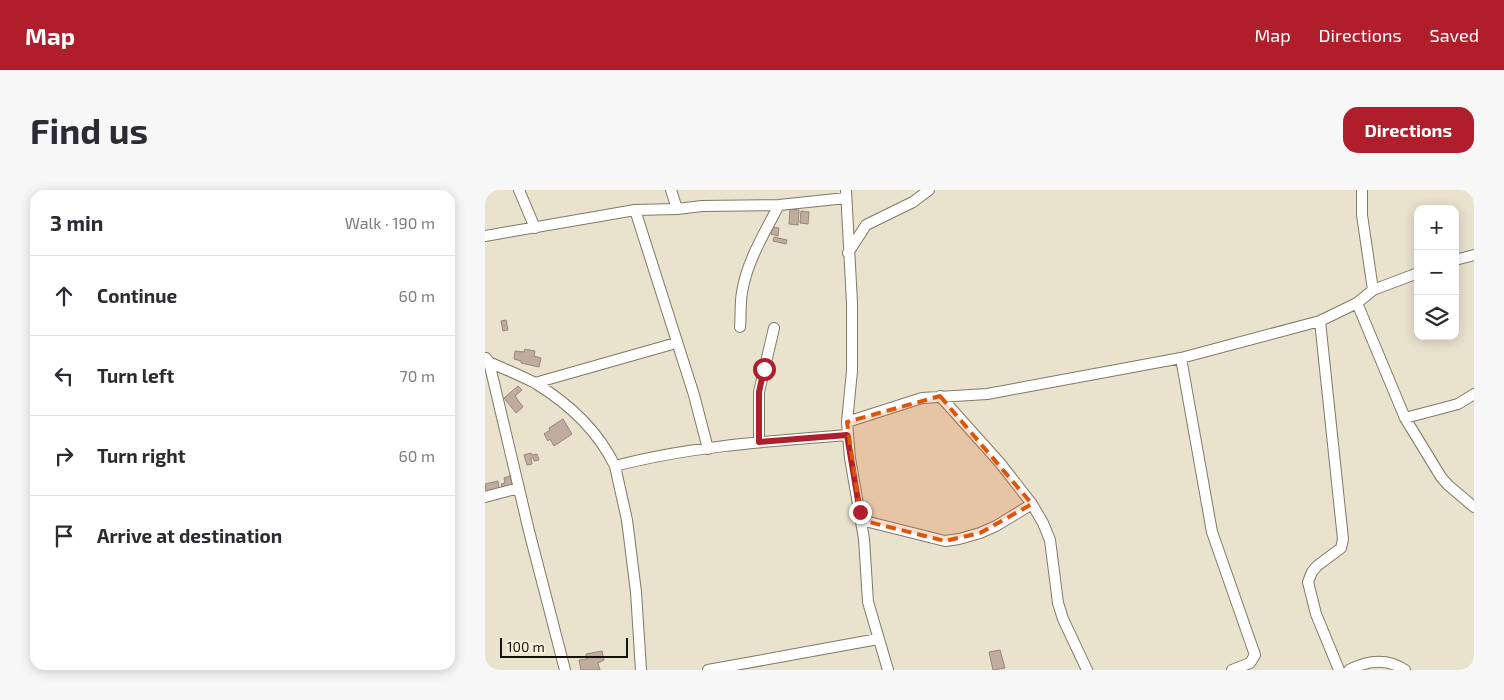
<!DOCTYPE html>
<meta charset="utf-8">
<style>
body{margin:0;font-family:"Exo 2",sans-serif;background:#f7f7f7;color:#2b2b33}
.controls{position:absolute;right:15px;top:15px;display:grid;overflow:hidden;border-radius:10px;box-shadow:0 2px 12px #0003}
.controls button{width:45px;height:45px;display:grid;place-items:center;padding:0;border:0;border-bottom:1px solid #e1e1e2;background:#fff;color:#2b2b33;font:25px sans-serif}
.scale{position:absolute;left:15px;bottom:12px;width:128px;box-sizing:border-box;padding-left:5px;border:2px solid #13110a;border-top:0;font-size:14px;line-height:18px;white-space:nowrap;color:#13110a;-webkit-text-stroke:4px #f6efda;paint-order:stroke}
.stop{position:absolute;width:15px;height:15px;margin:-11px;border:4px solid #b01e2b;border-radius:50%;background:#fff}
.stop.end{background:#b01e2b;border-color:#fff;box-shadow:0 1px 5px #0008}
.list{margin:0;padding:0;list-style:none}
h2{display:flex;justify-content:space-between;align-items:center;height:65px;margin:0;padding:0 20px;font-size:21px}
h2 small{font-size:16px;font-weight:400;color:#7c7c81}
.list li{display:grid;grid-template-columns:32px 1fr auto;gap:15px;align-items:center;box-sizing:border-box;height:80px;padding:0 20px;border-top:1px solid #e1e1e2}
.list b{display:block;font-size:19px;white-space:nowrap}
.list em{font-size:16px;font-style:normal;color:#7c7c81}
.icon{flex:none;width:28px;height:28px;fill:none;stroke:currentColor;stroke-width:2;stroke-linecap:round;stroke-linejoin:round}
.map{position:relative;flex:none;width:989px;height:480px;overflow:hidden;border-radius:15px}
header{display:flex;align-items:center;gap:30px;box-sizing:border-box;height:70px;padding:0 25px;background:#b01e2b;color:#fff}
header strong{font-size:24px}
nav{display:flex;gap:28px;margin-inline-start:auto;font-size:18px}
.intro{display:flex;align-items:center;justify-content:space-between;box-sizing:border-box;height:120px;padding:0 30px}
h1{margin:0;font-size:35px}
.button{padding:12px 22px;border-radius:15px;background:#b01e2b;color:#fff;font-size:18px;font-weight:700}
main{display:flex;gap:30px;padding:0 30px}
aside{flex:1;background:#fff;border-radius:15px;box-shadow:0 2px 12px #0003}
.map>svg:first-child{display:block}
.building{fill:#bfac9f;stroke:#98867a}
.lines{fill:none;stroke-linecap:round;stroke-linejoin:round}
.minor-casing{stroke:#7f7966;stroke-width:12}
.minor{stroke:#fff;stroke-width:10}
.route{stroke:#b01e2b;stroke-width:6}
.marked{fill:#dd550c;fill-opacity:0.2;stroke:#dd550c;stroke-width:4;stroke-dasharray:10 6;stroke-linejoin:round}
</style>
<header>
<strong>Map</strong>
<nav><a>Map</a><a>Directions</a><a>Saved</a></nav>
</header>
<div class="intro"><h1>Find us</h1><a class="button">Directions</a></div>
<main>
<aside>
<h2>3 min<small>Walk · 190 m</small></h2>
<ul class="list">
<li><svg class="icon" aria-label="ahead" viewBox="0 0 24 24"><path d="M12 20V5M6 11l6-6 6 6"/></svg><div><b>Continue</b></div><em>60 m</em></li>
<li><svg class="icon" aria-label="left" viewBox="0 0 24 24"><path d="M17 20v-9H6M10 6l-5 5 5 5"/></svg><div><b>Turn left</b></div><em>70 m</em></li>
<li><svg class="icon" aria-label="right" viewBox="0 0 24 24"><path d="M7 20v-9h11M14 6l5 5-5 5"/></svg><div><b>Turn right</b></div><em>60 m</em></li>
<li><svg class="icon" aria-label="arrive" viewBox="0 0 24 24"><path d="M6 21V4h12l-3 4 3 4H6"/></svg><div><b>Arrive at destination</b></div></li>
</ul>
</aside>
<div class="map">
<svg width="989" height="480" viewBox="0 0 989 480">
<rect width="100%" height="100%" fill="#e9e2cd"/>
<!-- building -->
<path class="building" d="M305,19L314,20L313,35L304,34Z
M316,21L324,22L323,34L315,33Z
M287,37L294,38L293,46L286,44Z
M289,47L302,50L301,54L288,51Z
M21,130L23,140L18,141L16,131Z
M40,159L50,161L49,166L56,168L54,177L36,173V171L29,169L30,161L39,162Z
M33,196L37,200L30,206L38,217L31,223L19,208Z
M78,229L87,244L69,256L65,249L63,251L59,244L65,240L64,238Z
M46,263L47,265L52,264L54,270L49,271L48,267L46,268L47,274L42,275L39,265Z
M25,286L28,296L18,299L16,294L20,293L19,288Z
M13,291L14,299L1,301L0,294Z
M515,460L520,478L508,480L504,462Z
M117,461L119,470L113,473L115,480H96L94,470L102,469L101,464Z"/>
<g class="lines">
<!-- minor casing -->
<g class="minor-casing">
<path id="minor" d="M34,0L50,38
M186,0L192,19
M361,0L367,113V181L362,232L363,245L365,268L379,349L383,412L403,480
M877,0V25L888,100
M150,20L209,205L223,259
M0,46L150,20L192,19L217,16L294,15L361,8
M363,63L381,35L428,12L444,0
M970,70L989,65
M872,113L920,228L956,287L963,295L989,317
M835,131L858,349L856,358L832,376L827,382L823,392L831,424L854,480
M255,137C256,126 255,113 257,102C262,71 280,42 294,15
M1,168L4,172L44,341L80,480
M696,168L727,342L770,465L765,473L747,480
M4,172C19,179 35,185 50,193C83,213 113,241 130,276C206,256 285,251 363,245
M50,193L191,153
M455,206L515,273L547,314L558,333L565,350L573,413L578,429L602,480
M920,228L973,214L989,204
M362,232L437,208L502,204L696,168L835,131L872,113L888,100L933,83
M274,252V202L289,138
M130,276L142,330L151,402L156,480
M0,307L34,298
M376,330L460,351L474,349L495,343L511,336L547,314
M223,480L393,449
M864,480C883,470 902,468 920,480"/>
</g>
<!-- minor -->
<use href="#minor" class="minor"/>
</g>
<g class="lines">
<!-- route -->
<path class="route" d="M279,179L274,202V252L362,245L375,322"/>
</g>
<!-- marked area -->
<path class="marked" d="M455,206L547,314L495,343L460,351L376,330L362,232Z"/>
</svg>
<div class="controls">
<button>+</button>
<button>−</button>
<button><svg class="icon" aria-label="layers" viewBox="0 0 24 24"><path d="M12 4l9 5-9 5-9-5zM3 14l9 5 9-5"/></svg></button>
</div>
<div class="scale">100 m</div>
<div class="stop" style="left:279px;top:179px"></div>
<div class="stop end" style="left:375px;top:322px"></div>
</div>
</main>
